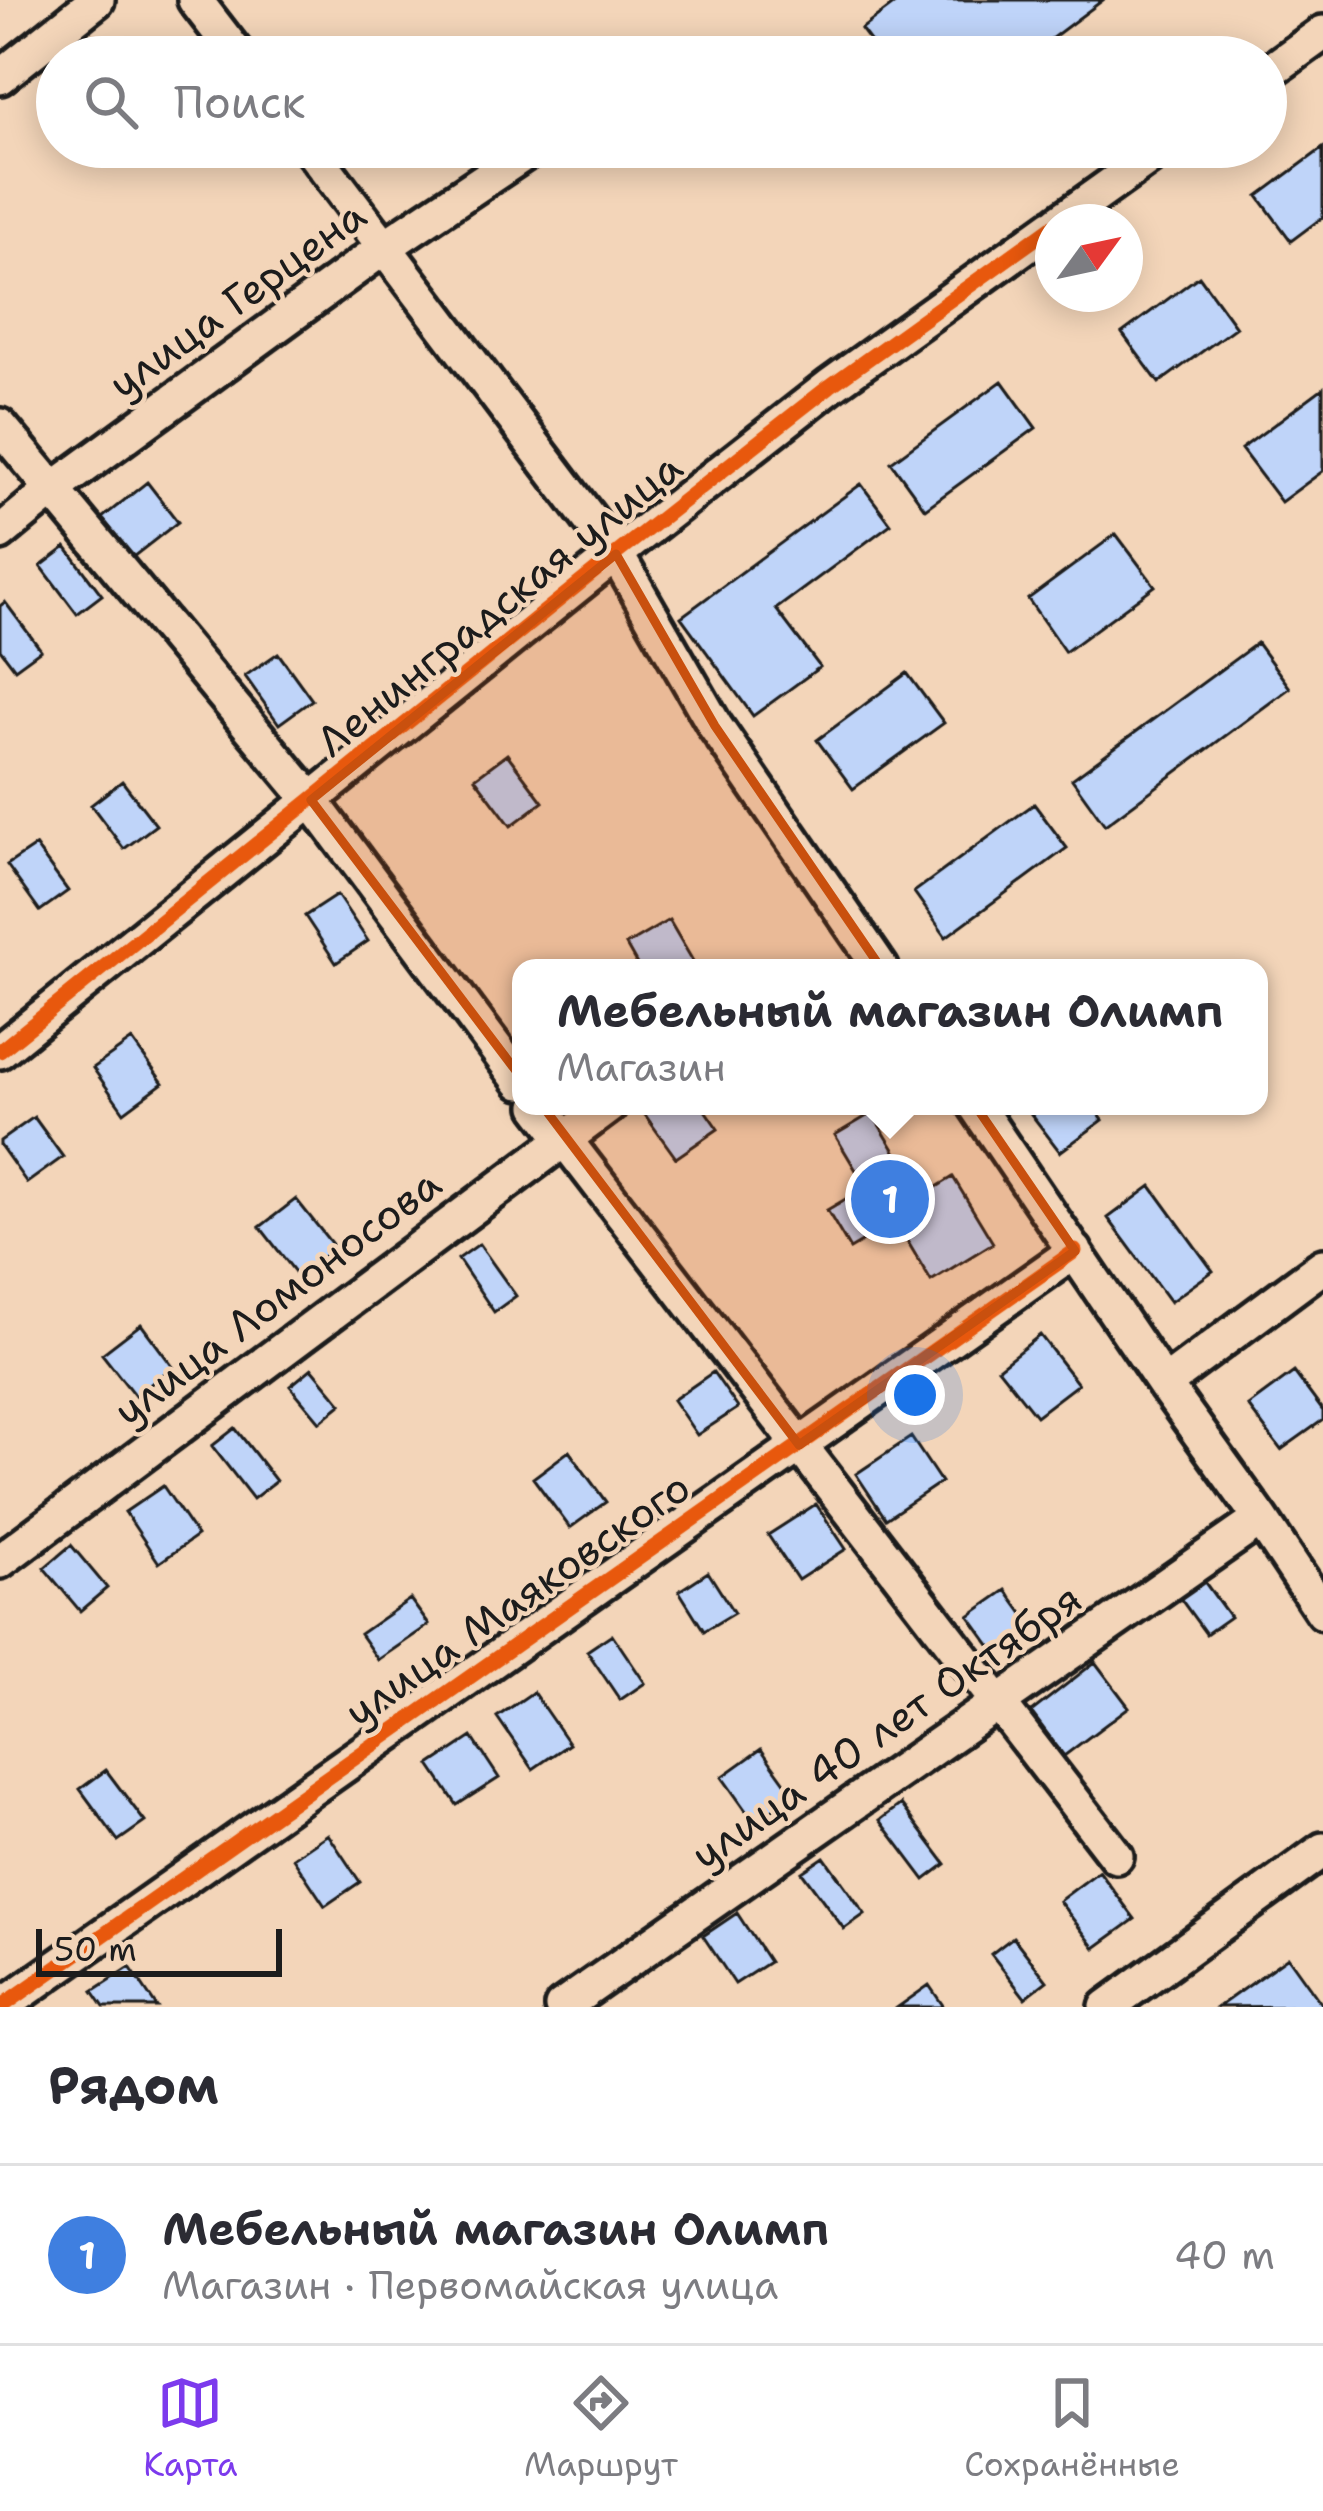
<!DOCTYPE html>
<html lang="ru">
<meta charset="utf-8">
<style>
body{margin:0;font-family:"Shantell Sans",sans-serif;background:#f2f2f3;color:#2b2b33}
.compass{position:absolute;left:1035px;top:204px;width:108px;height:108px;border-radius:50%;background:#fff;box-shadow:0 6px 30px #0003;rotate:57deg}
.scale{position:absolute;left:36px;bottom:30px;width:246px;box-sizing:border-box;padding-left:12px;border:6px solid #1c1c1c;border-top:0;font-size:33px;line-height:42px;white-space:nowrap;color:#1c1c1c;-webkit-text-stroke:9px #f3d5b9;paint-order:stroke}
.you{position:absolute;left:915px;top:1395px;width:42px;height:42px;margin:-30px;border:9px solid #fff;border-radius:50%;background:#1a73e8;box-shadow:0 0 0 18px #1a73e833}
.badge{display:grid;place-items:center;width:78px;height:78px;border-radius:50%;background:#7c3aed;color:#fff;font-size:39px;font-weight:700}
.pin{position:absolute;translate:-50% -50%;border:6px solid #fff;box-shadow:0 3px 12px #0006}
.popup{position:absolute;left:512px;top:959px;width:756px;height:156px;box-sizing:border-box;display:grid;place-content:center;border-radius:24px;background:#fff;filter:drop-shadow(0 3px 9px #0005);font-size:39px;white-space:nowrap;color:#7c7c81}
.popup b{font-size:45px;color:#2b2b33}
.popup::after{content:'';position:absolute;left:50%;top:100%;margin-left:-24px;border:24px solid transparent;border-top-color:#fff}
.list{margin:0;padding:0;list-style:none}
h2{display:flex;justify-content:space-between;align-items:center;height:156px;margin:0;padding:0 48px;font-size:51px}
h2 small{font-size:39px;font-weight:400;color:#7c7c81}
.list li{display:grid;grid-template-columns:78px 1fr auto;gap:36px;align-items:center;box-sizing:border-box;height:180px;padding:0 48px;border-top:3px solid #e1e1e2}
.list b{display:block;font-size:45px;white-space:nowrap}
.list p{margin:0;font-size:39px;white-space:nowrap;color:#7c7c81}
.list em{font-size:39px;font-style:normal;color:#7c7c81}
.icon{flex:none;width:66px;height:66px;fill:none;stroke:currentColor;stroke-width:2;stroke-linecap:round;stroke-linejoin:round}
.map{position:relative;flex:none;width:1323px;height:2007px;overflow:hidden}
.search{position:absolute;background:#fff;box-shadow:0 6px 30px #0003;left:36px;right:36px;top:36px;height:132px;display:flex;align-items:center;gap:30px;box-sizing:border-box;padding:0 42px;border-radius:66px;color:#7c7c81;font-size:45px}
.sheet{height:336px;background:#fff}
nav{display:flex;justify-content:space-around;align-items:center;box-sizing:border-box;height:168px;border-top:3px solid #e1e1e2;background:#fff;font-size:33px;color:#7c7c81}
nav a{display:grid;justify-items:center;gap:6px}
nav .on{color:#7c3aed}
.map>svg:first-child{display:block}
.building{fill:#bfd4f9;stroke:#1c1c1c;stroke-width:3}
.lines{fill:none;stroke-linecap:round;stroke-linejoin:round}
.minor-casing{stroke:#1c1c1c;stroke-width:42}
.minor{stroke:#f3d5b9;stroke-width:33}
.cycleway-casing{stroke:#f3d5b9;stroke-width:22}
.cycleway{stroke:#e8590c;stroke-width:15}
.marked{fill:#c9500e;fill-opacity:0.2;stroke:#c9500e;stroke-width:9;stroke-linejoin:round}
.labels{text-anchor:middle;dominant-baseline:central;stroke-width:9;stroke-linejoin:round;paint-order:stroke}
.street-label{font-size:42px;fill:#1c1c1c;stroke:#f3d5b9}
</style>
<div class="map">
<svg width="1323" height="2007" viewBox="0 0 1323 2007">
<rect width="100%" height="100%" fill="#f3d5b9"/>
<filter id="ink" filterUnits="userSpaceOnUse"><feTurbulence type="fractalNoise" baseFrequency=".00833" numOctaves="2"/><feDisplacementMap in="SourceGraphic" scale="24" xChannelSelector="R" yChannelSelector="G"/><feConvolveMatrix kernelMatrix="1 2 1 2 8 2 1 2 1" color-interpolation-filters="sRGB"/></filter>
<g filter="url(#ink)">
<!-- building -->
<path class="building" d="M900,0H1103L1027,57H882L861,29Z
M1323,148V217L1291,241L1258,196Z
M1199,276L1236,327L1159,383L1122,333Z
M1002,381L1036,428L925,509L891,462Z
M1323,388V471L1281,502L1241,449Z
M147,482L178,522L133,557L102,518Z
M861,484L891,524L776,609L820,667L753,716L681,617Z
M1116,534L1155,586L1065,652L1028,599Z
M66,547L102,595L77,614L41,566Z
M5,602L41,650L15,669L0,649V606Z
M1257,643L1290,688L1105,825L1072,779Z
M278,653L312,700L279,724L245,676Z
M907,673L944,723L853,789L817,740Z
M507,754L543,802L511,826L475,778Z
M122,781L156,825L124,849L91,805Z
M1034,804L1067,848L946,937L914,892Z
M35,846L68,891L40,911L7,865Z
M337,895L368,941L336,963L305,916Z
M669,920L697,968H639L626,945Z
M132,1040L163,1083L124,1112L93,1068Z
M651,1106H702L718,1129L676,1158L643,1112Z
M1042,1106H1092L1103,1120L1060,1152L1031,1114Z
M872,1113L922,1196L953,1177L993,1243L931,1281L896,1222L850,1249L827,1210L866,1187L835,1135Z
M34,1117L63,1157L27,1183L0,1145V1141Z
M1151,1186L1213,1271L1170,1302L1108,1218Z
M296,1199L335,1248L298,1276L260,1227Z
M479,1244L516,1296L494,1312L458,1259Z
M141,1324L173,1367L135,1396L102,1354Z
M1040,1335L1078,1384L1036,1416L998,1368Z
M312,1368L342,1404L320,1422L290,1386Z
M713,1372L738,1408L697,1435L673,1400Z
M1294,1372L1323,1411V1420L1281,1450L1248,1406Z
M235,1428L276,1481L253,1499L212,1446Z
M911,1437L941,1482L886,1519L856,1474Z
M569,1451L606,1502L570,1528L533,1478Z
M163,1486L197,1536L159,1563L125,1512Z
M816,1504L846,1549L798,1580L768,1535Z
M71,1545L107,1588L80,1611L44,1568Z
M708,1572L734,1613L704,1631L679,1591Z
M1201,1577L1230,1617L1206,1634L1177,1594Z
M1006,1590L1032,1626L995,1652L969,1616Z
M410,1599L429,1625L378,1660L360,1634Z
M612,1634L645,1683L620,1700L587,1651Z
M1095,1662L1129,1707L1064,1756L1031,1712Z
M533,1692L569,1744L533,1769L497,1717Z
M472,1737L499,1778L457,1805L430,1765Z
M761,1749L794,1795L754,1822L722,1777Z
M106,1770L145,1822L118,1841L80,1789Z
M901,1804L946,1864L925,1880L880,1820Z
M328,1834L360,1882L325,1906L293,1858Z
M824,1857L865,1914L844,1929L802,1872Z
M1099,1871L1135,1919L1095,1948L1059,1901Z
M737,1913L769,1962L735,1984L703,1936Z
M1013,1937L1047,1981L1025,1998L991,1954Z
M1288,1957L1323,2006L1218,2007Z
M130,1967L157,2007H104L93,1991Z
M929,1985L944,2007H898Z"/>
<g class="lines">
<!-- minor casing -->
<g class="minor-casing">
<path id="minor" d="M195,0L239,57
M1266,74L1323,33
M0,77L97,0
M309,147L616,554L715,726L881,968
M1059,222L1164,147
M0,426L311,800L521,1082
M0,533L52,490L386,246L534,147
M0,1051L616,554L830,386L1053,226
M539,1106L1116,1856
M976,1106L1164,1384L1261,1519L1323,1612
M1164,1384L1323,1266
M0,1561L609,1106
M1,2007L1075,1251
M562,2007L1261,1519
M1107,2007L1323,1850"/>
</g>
<!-- minor -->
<use href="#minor" class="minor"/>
<!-- cycleway casing -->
<g class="cycleway-casing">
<path id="cycleway" d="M0,1051L616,554L830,386L1053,226
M1,2007L1075,1251"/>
</g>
<!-- cycleway -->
<use href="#cycleway" class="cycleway"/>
</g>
</g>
<!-- marked area -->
<path class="marked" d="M616,554L715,726L1075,1251L799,1445L311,800Z"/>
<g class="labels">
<!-- street labels -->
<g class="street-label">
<text transform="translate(237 299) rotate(-36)">улица Герцена</text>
<text transform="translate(499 604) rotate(-39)">Ленинградская улица</text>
<text transform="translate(277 1297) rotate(-37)">улица Ломоносова</text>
<text transform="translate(517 1599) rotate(-35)">улица Маяковского</text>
<text transform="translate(886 1726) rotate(-35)">улица 40 лет Октября</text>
</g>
</g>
</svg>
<svg class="compass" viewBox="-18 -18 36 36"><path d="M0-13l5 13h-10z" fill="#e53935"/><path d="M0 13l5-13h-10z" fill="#7c7c81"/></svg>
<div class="scale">50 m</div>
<div class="you"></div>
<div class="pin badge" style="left:890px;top:1199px;background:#3f7fe0">1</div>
<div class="popup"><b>Мебельный магазин Олимп</b>Магазин</div>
<div class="search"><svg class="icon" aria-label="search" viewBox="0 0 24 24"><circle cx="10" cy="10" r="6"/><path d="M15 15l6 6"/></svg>Поиск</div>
</div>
<section class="sheet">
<h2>Рядом<small></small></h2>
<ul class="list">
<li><span class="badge" style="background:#3f7fe0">1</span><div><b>Мебельный магазин Олимп</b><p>Магазин · Первомайская улица</p></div><em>40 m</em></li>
</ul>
</section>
<nav>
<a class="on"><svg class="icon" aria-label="map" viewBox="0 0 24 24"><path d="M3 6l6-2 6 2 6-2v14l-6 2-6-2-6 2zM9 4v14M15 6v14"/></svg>Карта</a>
<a><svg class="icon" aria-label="directions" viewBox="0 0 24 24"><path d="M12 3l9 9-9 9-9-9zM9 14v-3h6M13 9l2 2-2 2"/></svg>Маршрут</a>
<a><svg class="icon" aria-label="saved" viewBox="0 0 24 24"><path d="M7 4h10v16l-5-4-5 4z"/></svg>Сохранённые</a>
</nav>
